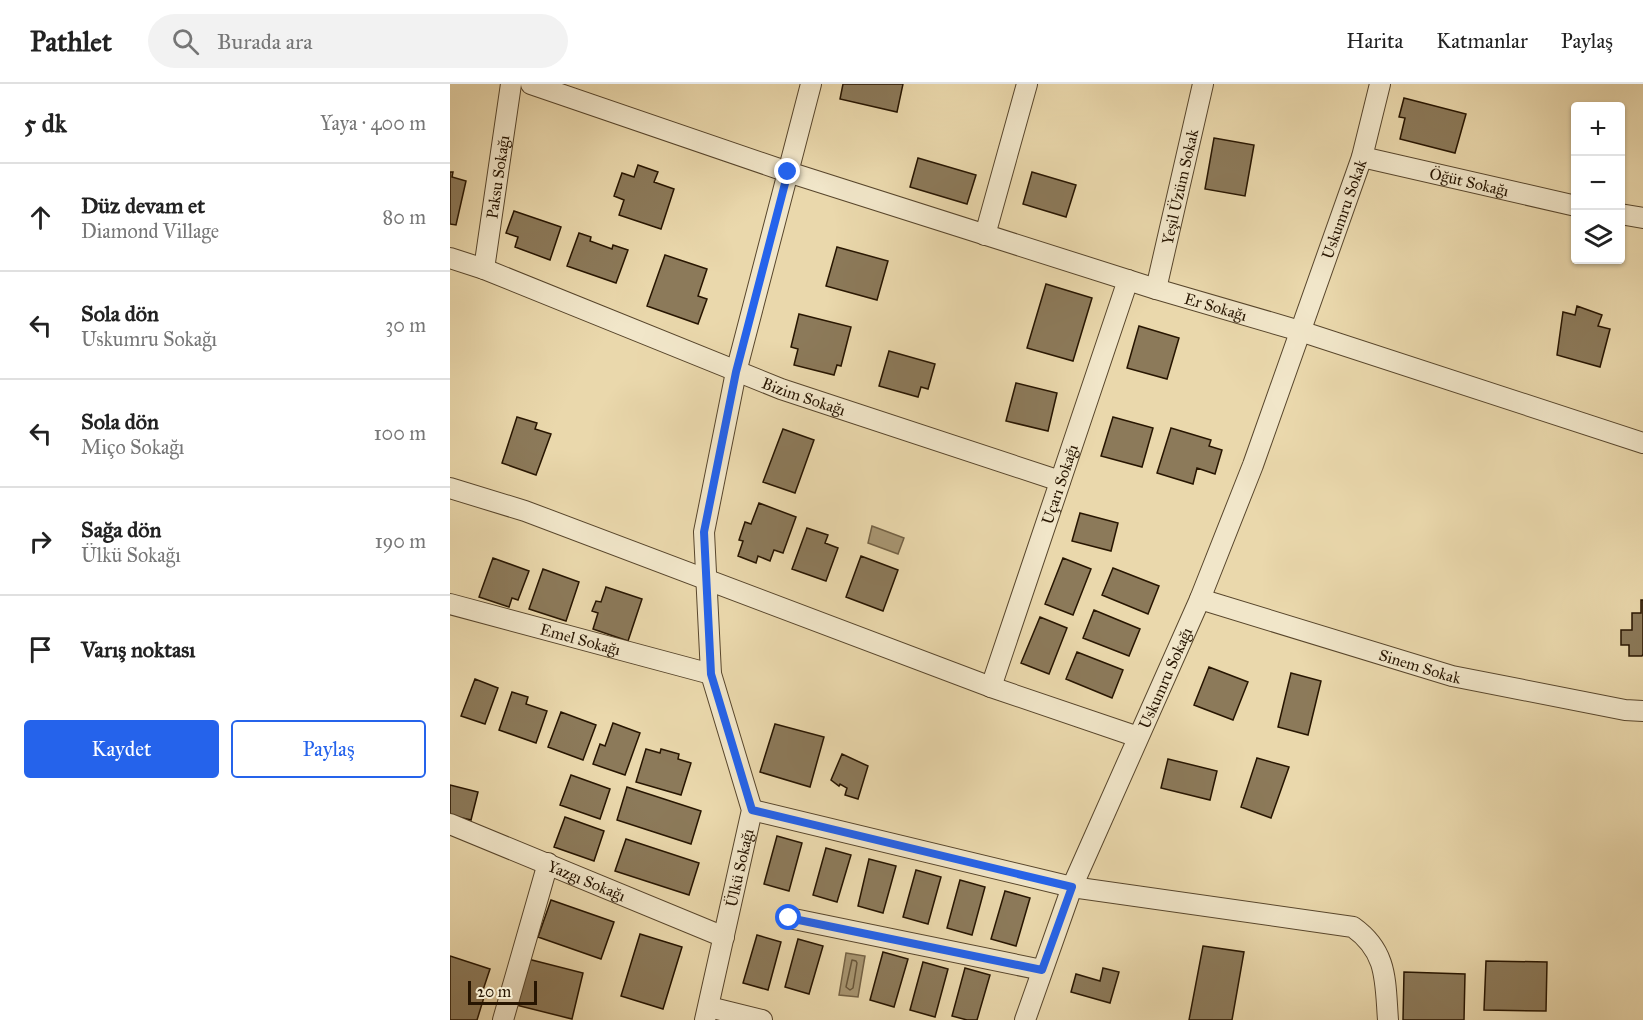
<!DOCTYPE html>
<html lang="tr">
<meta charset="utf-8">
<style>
body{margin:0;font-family:"IM FELL Great Primer",serif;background:#f2f2f2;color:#222}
.controls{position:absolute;right:18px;top:18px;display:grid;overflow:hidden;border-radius:6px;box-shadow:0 2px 4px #0004}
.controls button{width:54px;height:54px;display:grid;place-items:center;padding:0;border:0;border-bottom:2px solid #e0e0e0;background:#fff;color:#222;font:30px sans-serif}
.scale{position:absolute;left:18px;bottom:15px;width:69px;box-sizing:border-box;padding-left:6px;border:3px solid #271501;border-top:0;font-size:16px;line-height:21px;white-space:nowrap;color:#271501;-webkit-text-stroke:4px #f1e6c9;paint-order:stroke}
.stop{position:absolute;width:18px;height:18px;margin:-14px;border:4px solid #2563eb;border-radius:50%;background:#fff}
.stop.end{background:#2563eb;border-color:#fff;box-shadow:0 2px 6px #0008}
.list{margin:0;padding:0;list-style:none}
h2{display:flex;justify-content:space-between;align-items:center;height:78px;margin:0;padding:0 24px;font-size:26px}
h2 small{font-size:20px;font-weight:400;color:#767676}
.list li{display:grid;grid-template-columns:39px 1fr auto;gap:18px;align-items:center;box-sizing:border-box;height:108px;padding:0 24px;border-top:2px solid #e0e0e0}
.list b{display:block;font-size:22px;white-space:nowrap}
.list p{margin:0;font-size:20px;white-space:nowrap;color:#767676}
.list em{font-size:20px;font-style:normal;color:#767676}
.actions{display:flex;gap:12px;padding:18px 24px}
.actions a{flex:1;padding:14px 0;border:2px solid #2563eb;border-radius:6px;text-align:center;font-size:21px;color:#2563eb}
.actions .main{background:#2563eb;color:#fff}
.icon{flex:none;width:33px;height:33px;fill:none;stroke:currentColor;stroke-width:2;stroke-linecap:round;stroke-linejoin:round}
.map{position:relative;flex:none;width:1193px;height:936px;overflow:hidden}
header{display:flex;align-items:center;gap:36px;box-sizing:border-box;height:84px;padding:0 30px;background:#fff;border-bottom:2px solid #e0e0e0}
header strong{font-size:28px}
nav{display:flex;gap:33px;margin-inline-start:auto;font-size:21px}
.search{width:420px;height:54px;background:#f2f2f2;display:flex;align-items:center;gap:15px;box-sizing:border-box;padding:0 21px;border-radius:33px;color:#767676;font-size:22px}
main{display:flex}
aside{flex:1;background:#fff}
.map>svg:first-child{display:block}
.water{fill:#a89672;stroke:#746245;stroke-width:1.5}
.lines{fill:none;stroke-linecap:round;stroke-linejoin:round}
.shore{stroke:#68563a;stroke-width:1.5}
.building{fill:#8c7a5a;stroke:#271501;stroke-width:1.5}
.minor-casing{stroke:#58462c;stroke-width:22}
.minor{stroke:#f1e6c9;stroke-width:20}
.route{stroke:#2563eb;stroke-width:8}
.labels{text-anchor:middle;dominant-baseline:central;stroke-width:6;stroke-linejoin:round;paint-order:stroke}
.street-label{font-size:16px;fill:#271501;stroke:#f1e6c9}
</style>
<header>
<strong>Pathlet</strong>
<div class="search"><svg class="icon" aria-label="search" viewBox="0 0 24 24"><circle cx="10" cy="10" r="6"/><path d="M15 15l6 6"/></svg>Burada ara</div>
<nav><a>Harita</a><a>Katmanlar</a><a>Paylaş</a></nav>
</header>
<main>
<aside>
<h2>5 dk<small>Yaya · 400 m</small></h2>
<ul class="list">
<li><svg class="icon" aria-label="ahead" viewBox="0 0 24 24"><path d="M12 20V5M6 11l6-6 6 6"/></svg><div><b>Düz devam et</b><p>Diamond Village</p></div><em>80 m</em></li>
<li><svg class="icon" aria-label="left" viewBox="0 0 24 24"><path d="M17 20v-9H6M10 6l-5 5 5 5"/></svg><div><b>Sola dön</b><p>Uskumru Sokağı</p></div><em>30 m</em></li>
<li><svg class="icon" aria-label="left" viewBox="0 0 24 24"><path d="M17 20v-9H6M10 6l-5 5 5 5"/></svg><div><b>Sola dön</b><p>Miço Sokağı</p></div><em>100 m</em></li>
<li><svg class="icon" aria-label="right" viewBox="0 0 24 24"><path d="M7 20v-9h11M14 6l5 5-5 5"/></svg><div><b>Sağa dön</b><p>Ülkü Sokağı</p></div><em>190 m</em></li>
<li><svg class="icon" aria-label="arrive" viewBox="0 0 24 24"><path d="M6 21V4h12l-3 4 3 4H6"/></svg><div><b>Varış noktası</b></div></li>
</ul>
<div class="actions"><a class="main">Kaydet</a><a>Paylaş</a></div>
</aside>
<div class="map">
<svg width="1193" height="936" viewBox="0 0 1193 936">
<rect width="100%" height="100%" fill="#ead8ac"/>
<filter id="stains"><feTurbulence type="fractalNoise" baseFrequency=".00333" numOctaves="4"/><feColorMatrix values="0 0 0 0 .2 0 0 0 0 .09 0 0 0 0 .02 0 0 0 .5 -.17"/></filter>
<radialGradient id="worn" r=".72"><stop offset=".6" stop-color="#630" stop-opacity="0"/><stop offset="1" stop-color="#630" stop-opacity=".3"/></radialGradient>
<!-- water -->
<path class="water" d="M422,442L454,454L448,470L418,459Z
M396,869L415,872L408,913L389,911Z"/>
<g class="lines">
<!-- shore -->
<path class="shore" d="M402,876L406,877L407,879L403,904L400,906L396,903Z"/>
</g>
<!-- building -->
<path class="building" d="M393,0H453L447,28L390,15Z
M954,14L1016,30L1005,69L950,55L955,34L949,33Z
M764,54L804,61L795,112L755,105Z
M468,74L526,91L517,120L460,103Z
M188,81L208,88L204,98L224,105L211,145L169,131L174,116L164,112L172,89L184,93Z
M0,88H3L2,93L16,97L6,141L0,140Z
M582,88L626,101L616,133L573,120Z
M64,127L111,143L100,176L65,163L68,153L56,149Z
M129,149L141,153L140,157L162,165L163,161L178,166L166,199L117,182Z
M387,163L438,177L427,216L376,202Z
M215,171L257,185L248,212L257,215L248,240L197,222Z
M596,200L642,214L623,277L577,264Z
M1127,222L1152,231L1148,242L1160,245L1150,283L1107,271L1113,228L1125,231Z
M349,230L401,243L391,282L387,281L384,291L344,281L348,265L341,263Z
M689,242L729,254L717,295L677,284Z
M439,267L485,280L478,305L471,303L468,313L429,302Z
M566,299L607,309L598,347L556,337Z
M67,333L87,339L85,345L101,350L86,391L52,379Z
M663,333L703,344L692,383L651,372Z
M721,344L761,356L759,362L772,366L765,390L747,384L743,400L707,389Z
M333,345L364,356L345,409L313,398Z
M309,419L346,433L333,469L324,466L320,477L308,472L306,479L288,472L293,457L289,456L295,438L301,440Z
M630,429L668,439L661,467L622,457Z
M357,444L378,451L375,459L388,464L376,497L342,485Z
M411,472L448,486L433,527L396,513Z
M43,474L79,487L68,516L62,514L59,523L29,513Z
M613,474L641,485L623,531L595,520Z
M663,484L709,502L698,530L652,511Z
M93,485L129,498L116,537L79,525Z
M156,503L192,515L178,557L143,545L148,529L142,527L146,517L151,518Z
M1191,516H1193V570L1192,572H1179V561H1171V546H1182V529H1191Z
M644,526L690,545L679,572L633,554Z
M590,533L617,544L599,590L571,579Z
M627,568L673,586L662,614L616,595Z
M759,583L798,598L783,636L744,621Z
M841,589L871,597L858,651L828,643Z
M25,595L48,604L35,640L11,632Z
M62,608L78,613L76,620L97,627L86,659L49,646Z
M111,628L146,641L133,676L98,663Z
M163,639L190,649L175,691L143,680L150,660L155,662Z
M325,640L374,653L360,703L310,688Z
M196,665L210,669L211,665L229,670L228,675L241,679L231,711L186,698Z
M392,670L418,682L408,715L395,711L397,704L390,700L389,702L381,696Z
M807,674L839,683L821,734L791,723Z
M718,675L767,687L760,716L711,704Z
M121,691L160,705L150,735L110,721Z
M0,701L28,708L21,736L0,731Z
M177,703L251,727L241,760L167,736Z
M115,733L154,747L144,777L104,763Z
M327,752L352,759L339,807L314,800Z
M176,755L249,779L239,811L165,787Z
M376,764L401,771L387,818L363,811Z
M419,775L446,782L433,829L408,822Z
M466,786L491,793L478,840L453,833Z
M510,796L535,803L522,851L497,844Z
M555,807L580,814L566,862L541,855Z
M101,816L164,838L151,875L88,853Z
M190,850L232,863L213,925L171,912Z
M307,851L331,858L318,906L293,899Z
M348,855L373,862L359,910L335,903Z
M753,862L794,868L782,936H739Z
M433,868L458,875L444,923L420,916Z
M0,872L40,885L32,909L35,910L27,936H0Z
M78,875L133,889L122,935L66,921Z
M1036,877L1097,878L1096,927L1034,926Z
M473,878L498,885L485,933L460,926Z
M515,884L540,891L527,936H517L502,932Z
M653,884L669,888L660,919L621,908L626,890L650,897Z
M954,888L1015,890L1014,936H953Z"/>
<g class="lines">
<!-- minor casing -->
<g class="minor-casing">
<g id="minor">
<path id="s1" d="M81,0L338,88L706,205L850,247L1193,359"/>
<path id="s2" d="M912,73L1126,122"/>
<path d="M1170,130L1193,134"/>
<path d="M535,151L577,0"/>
<path id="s3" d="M0,174L34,185L331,305L610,397"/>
<path id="s4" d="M34,185L61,0"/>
<path id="s5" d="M706,205L753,0"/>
<path d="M0,404L75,427L541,603L688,653"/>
<path id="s6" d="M750,515L1002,592L1175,626L1193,627"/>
<path id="s7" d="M0,520L261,590"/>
<path id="s8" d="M541,603L678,196"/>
<path d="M302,726L622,803L903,843C938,868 935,897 938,936"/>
<path id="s9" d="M0,740L274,853"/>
<path d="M339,834L592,886"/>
<path d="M259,923L312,936"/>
<path d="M53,936L98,779"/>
<path id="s10" d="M255,936L302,726L261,590L254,448L286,288L361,0"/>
<path id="s11" d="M575,936L622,803L750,515L803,381L912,73L930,0"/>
</g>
</g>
<!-- minor -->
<use href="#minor" class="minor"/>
</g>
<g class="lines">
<!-- route -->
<path class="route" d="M338,88L286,288L254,448L261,590L302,726L622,803L592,886L339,834"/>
</g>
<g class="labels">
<!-- street labels -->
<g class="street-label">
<text stroke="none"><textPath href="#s4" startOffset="93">Paksu Sokağı</textPath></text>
<text stroke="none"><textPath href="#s2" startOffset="110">Öğüt Sokağı</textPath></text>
<text stroke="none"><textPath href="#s5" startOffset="105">Yeşil Üzüm Sokak</textPath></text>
<text stroke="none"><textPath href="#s11" startOffset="872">Uskumru Sokak</textPath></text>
<text stroke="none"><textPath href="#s1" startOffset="720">Er Sokağı</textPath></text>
<text stroke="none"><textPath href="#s3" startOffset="380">Bizim Sokağı</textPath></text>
<text stroke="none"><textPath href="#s8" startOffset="214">Uçarı Sokağı</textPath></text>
<text stroke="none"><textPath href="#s7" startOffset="135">Emel Sokağı</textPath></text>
<text stroke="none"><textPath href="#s6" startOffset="230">Sinem Sokak</textPath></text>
<text stroke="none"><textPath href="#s11" startOffset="370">Uskumru Sokağı</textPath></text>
<text stroke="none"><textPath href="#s10" startOffset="156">Ülkü Sokağı</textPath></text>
<text stroke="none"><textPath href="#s9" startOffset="148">Yazgı Sokağı</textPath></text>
</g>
</g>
<rect width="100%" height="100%" filter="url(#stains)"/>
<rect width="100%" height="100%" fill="url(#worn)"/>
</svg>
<div class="controls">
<button>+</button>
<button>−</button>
<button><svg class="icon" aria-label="layers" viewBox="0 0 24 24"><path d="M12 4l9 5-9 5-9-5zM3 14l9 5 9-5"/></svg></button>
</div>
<div class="scale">20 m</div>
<div class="stop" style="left:339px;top:834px"></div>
<div class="stop end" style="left:338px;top:88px"></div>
</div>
</main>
